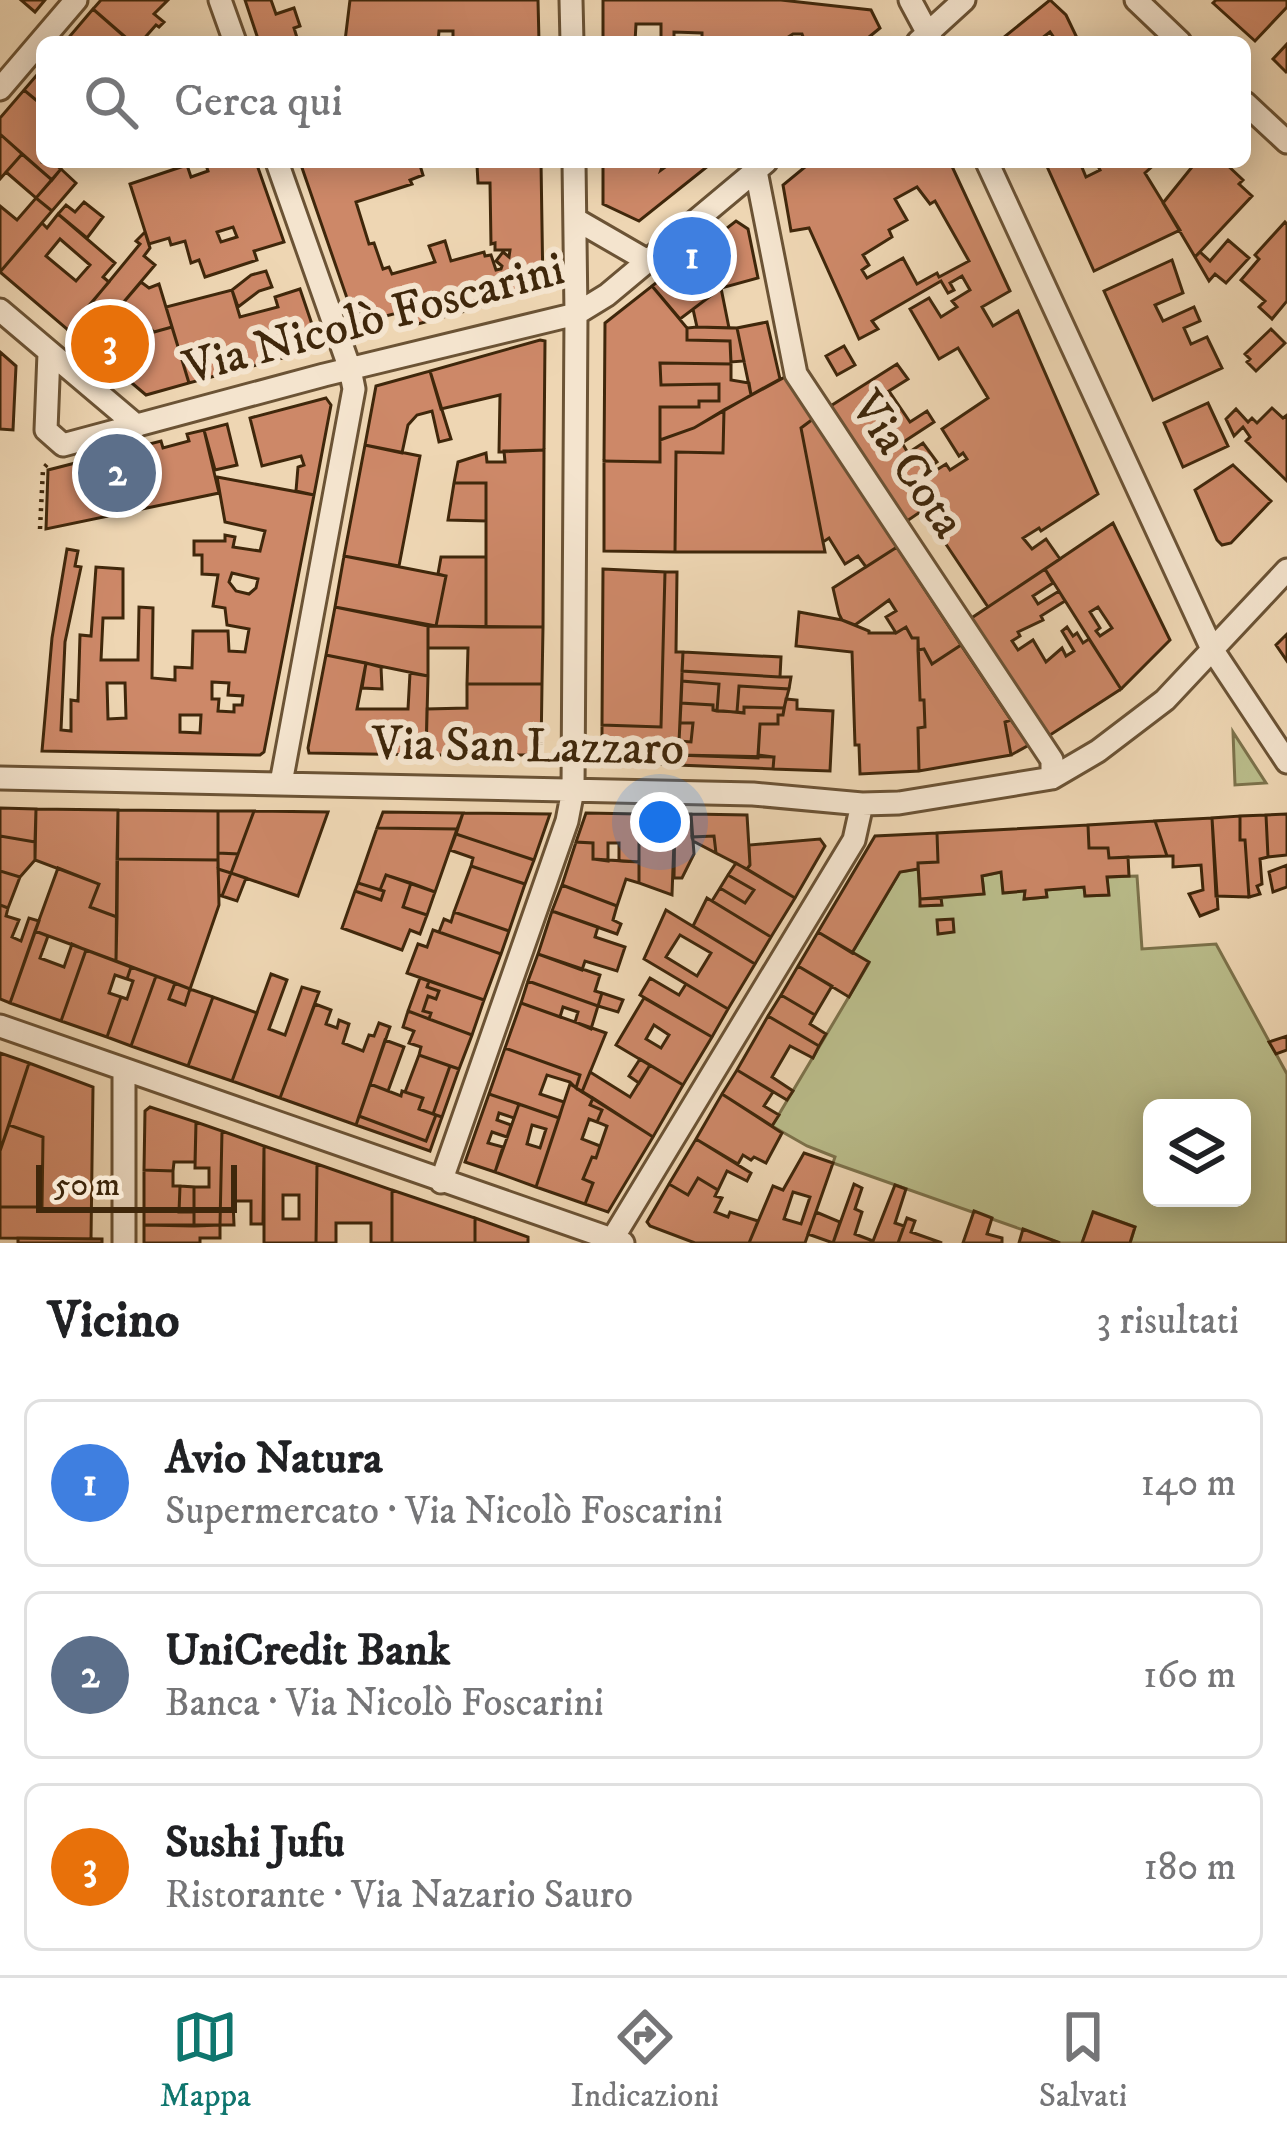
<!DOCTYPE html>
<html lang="it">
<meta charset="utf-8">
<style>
body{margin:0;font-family:"IM FELL DW Pica",serif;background:#f2f2f2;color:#202124}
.controls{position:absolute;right:36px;bottom:36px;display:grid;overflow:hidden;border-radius:18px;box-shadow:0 6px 30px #0003}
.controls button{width:108px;height:108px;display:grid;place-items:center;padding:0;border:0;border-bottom:3px solid #e0e0e0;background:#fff;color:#202124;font:60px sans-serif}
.scale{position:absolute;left:36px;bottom:30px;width:201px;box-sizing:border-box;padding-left:12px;border:6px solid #3f270b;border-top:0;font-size:33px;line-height:42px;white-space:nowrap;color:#3f270b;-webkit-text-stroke:9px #f4e4ce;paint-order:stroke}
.you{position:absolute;left:660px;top:822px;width:42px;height:42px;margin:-30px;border:9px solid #fff;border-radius:50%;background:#1a73e8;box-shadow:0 0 0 18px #1a73e833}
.badge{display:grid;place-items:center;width:78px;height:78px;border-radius:50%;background:#0f766e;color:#fff;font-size:39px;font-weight:700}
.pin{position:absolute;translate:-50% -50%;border:6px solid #fff;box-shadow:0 3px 12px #0006}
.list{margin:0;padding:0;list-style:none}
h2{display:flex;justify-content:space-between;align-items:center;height:156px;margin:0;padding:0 48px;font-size:51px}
h2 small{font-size:39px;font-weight:400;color:#757577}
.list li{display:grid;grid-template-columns:78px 1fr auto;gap:36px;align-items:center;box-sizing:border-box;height:168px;margin:0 24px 24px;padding:0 24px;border:3px solid #e0e0e0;border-radius:18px}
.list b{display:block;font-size:45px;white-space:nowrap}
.list p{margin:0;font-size:39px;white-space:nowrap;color:#757577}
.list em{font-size:39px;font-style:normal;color:#757577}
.icon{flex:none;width:66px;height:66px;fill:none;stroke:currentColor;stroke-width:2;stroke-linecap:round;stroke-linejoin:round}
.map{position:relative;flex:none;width:1287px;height:1243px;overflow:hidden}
.search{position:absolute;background:#fff;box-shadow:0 6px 30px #0003;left:36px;right:36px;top:36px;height:132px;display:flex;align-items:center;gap:30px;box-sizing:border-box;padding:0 42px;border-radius:18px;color:#757577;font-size:45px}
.sheet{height:732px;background:#fff}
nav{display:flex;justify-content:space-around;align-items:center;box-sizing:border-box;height:168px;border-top:3px solid #e0e0e0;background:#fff;font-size:33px;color:#757577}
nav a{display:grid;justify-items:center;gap:6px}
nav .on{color:#0f766e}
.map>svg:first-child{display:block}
.green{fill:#babd8b;stroke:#7c724b;stroke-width:3;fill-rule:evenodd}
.building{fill:#cd8868;stroke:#3f270b;stroke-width:3;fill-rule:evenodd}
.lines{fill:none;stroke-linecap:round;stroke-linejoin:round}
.street-casing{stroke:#6b5335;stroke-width:27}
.path{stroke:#3f270b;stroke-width:4.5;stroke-dasharray:3 6;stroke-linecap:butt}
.street{stroke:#f4e4ce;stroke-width:21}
.labels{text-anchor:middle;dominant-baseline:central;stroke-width:12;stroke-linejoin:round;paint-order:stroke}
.street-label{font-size:48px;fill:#3f270b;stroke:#f4e4ce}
</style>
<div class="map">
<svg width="1287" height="1243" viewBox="0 0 1287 1243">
<rect width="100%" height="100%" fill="#eed6b3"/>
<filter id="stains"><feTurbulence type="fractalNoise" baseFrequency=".00167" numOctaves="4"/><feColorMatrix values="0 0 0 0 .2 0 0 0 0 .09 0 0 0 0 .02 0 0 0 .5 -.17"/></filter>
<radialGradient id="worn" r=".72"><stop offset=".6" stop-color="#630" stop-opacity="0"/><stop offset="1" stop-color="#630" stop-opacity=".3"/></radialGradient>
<!-- green -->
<path class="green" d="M1233,732L1266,783L1235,785Z
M918,869L921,906L941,905V898L984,894L982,876L1001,872L1025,891V899L1046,897V890L1084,887L1085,896L1108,895L1107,877L1137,876L1142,949L1216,944L1287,1074V1243H1130L1135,1227L1094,1212L1082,1243H1060L833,1163L835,1157L807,1146L772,1126L869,963L852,953L900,872ZM1152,1108H1242V1198H1152Z"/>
<!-- building -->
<path class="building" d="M21,0H45L35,12Z
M101,0H168L154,14L164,22L159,27L156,25L141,42H131L93,9Z
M245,0H271L276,14L294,8L300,26L294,28L298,41L307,38L308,42H259Z
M350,0H538L539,42H453V31H439L438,42H342L345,41Z
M603,0H781L871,10L880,28L863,42H805L802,34H793L782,41L745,39V42H702V33L674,32V42H661V24H636L635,42H603Z
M1050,0L1066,15L1079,42H1057L1050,32L1037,42H998Z
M1216,0H1287V7L1255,41L1213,3Z
M93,9L125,37L121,42H72L70,36Z
M1287,44V71L1286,72L1273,59Z
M42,69V105L24,90Z
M24,90L42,105V162H53L61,169L52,180L0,134V118Z
M0,134L22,154L0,179Z
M22,154L52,180L36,198L6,172Z
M205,162H256L284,242L254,251L257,260L205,277L199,260L191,263L185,241L171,245L169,238L149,244L130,184L187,165L191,177L208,171ZM233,227L237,237L221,242L217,232Z
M300,162H419L423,175L410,180L412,184L356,202L369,244L374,243L383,269L389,267L392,274L435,262L429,246L445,241L451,261L484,252L485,256L491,255L496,270L501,269L502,266L496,261L503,252L509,257L510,250H495V243L491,244L490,183H478L477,165H489V162H541L543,290L418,324L413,309L378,318L361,314L352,299L348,301Z
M603,162H664L661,170L672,162H713L639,221L603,204Z
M811,162H950L1010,291L982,307L993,326L1018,311L1098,494L1041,531L1039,528L1023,538L1032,549L1046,539L1060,559L988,607L923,510L907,521L829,407L897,364L908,379L889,391L910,422L927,411L934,422L902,443L908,453L923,443L937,462L924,471L927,476L946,464L950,470L967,459L963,453L959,456L942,429L988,398L958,348L939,359L910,309L929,298L941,317L957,307L952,301L970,290L962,276L950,283L954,290L948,293L941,281L872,321L878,329L859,339L809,228L791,231L783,185ZM917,187L930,204L935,201L969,261L939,277L937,273L917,284L903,258L867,278L862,270L869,265L863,255L892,237L889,230L907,220L895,199Z
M1045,162H1088L1081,165L1086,177L1100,170L1096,162H1157L1145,173L1180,230L1094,271Z
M1196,162H1215L1219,165L1224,162L1243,180L1239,184L1252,196L1195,257L1163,203Z
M61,169L76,183L52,211L36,198Z
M36,198L52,211L0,272V206L17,220Z
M84,202L103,217L87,238L58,214L66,205L75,212Z
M58,214L115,263L103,277L109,282L68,330L0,272L42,223L47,228ZM60,239L90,265L76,281L46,256Z
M736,221L748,229L758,278L721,288L680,319L652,286Z
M1285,222L1287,224V301L1272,319L1259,307L1265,301L1241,280L1259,259L1255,255Z
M145,232L150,248L144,256L155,265L111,317L93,301L140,244L136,241Z
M1228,240L1249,258L1226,283L1215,274L1209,281L1195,257L1200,252L1210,261Z
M1172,260L1183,293L1155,305L1163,321L1194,307L1200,321L1184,328L1191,344L1207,337L1222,368L1153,400L1104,291Z
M266,271L272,287L259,291L238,307L232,290L251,275Z
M141,282L149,288L159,284L172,327L154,332L123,303Z
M652,286L687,328V340L730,341L731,364L660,363L661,385L719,384V401H699V407H660V462L604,461L605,323Z
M721,288L729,328L697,327L693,309Z
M300,289L320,348L189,383L166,307L232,290L240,317L278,307L275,297Z
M93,301L111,317L87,345L68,330Z
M123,303L154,332L172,327L189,383L146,395L87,345Z
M767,322L780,379L751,395L737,328Z
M697,327L737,328L744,361L731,362L730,341L687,340V328Z
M1271,329L1285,343L1256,371L1247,362L1250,359L1245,354Z
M540,340L545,341L544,450L499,452L500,395L441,409L430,371Z
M844,346L855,365L837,375L826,356Z
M0,352L16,366L13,430L0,429Z
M660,363L731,364V380L749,383L751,395L694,428L660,440V407H699V401H719V384L661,385Z
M430,371L451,439L439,442L432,411L417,415L408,425L402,453L365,445L376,386Z
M785,377L813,419L801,428L825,552H675L676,452L723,453L724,410Z
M326,398L331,405L314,495L296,491L298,467L304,465L301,456L262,466L250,418Z
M1208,403L1228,446L1183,467L1164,423Z
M1272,408L1283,418L1287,415V481L1246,441L1250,437L1243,427L1234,436L1226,419L1236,409L1248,422L1252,418L1257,423Z
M724,410L723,453L676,452L675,552L604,551V461L660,462V440L694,428Z
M813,419L897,547L866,567L858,556L845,564L829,538L823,542L801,428Z
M227,424L237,465L215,470L204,430Z
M204,430L219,493L46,529L48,470L161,441L163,448L189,441L187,434Z
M365,445L420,456L399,566L344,556Z
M544,450L543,627H486V483H454L458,462L486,453L487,462H505L504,451Z
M1233,465L1271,501L1231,543L1222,545L1217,540L1195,490Z
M217,477L314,495L264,752L260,755L42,751L52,638L67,549L78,551L75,566L81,567L65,642L61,730L71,731V700L78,701L80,635L91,636L96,567L123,569V618H103L101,660H138L139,607L153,608L152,678L175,680V667L192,668L193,631H228L229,651L245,652L249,629L227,625L225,608L213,606L218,575L202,574V555H194V541H225V535L235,537L233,547L260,551L265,531L225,522ZM232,573L258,579L256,588L249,594L236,591L229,582ZM212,682L229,683L228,695L243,696L242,705H234V712L218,711L219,699H212ZM107,683H125L126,718L108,719ZM180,715H201L200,733L180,732Z
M454,483H486V521L448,520Z
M1113,523L1170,640L1121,689L1045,569ZM1098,607L1112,628L1100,636L1096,631L1100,628L1090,612Z
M897,547L961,645L932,664L924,649L918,650V638H912L906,627L896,633L886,617L896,611L889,600L855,625L842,620L839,614L833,588Z
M344,556L446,576L436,626L335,607Z
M441,557H486V627L436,626L446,576L438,574Z
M603,569L665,572L661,727L602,725Z
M1045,569L1053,583L1033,596L1038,604L1059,591L1065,601L1041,616L1043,620L1018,632L1020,636L1012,641L1018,650L1033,640L1046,662L1062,648L1066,656L1074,651L1062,631L1067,627L1073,636L1077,633L1083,643L1089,639L1121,689L1047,737L970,619Z
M665,572H677L676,652H683L678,765L624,763L614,747L602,744V725L661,727Z
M335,607L428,626V676L326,655Z
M799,612L842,620L869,631V633H896L906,627L912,638H918L920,700H924L925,727L918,728L919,771L860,774L859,745H855L852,652L796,646Z
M428,626L543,627L542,684H467L468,648H428Z
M1287,634V661L1276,645Z
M961,645L1011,720L1005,722L1011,755L919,771L918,728L925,727L924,700H920L918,650L924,649L932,664Z
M683,652L781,657L780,677L682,671Z
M326,655L366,663L357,709H408L410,673L428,676L426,755L309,753L308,748Z
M366,663L381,667L382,689L362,688Z
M682,671L780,677H791L789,689L739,686L737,712L717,711L719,684L682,681Z
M682,681L719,684L717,711L713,710V705L681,703Z
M467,684H542L541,752L535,755H426L427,709L467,708Z
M739,686L789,689L784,708L744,707V713L737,712Z
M786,699L797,700V709L833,711L830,771L773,769L774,757L758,755L760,724H778V715H783Z
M681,703L713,705V710L744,713V707L784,708L783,715H778V724H760L758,758L678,755L679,741L691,742L693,723H680Z
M1011,720L1029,745L1011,755L1005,722Z
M680,723H693L691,742L679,741Z
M678,755L774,757L773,769L678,765Z
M0,808L36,809L35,842L0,836Z
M36,809L118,810L117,917L90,907L99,884L35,860Z
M118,810L218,811V860L117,859Z
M218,811H254L238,854L218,853Z
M254,811L328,812L298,896L231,873Z
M383,812L463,813L457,829L377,828Z
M463,813L550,814L534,860L456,834Z
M586,813L639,814V862L619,861V843H608V861L593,859V843L576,842Z
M639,814H675L672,895L639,883Z
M675,814H691L694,854L682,878H674Z
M691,814L747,815L750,865L747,869L716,853L714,836L692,837Z
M1287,814V855L1268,857L1266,815Z
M1266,815L1268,857L1260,859L1262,884L1257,886L1260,894L1249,897L1245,840H1240V816Z
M1240,816V840H1245L1249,897L1216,896L1212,818Z
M1212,818L1218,909L1200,916L1189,894L1203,890L1201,865L1173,867V856H1167L1155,821Z
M1155,821L1167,856L1109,858L1108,848H1089L1088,825Z
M1088,825L1089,848H1108L1109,858L1128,857L1129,876L1107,877L1109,895L1085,896L1084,887L1046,890L1047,897L1024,899L1025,891L1003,893L1001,872L982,876L984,894L920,899L918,863L938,862L937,833Z
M377,828L457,829L435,892L386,875L380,890L358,883Z
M937,833L938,862L918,863V869L900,872L852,953L818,932L875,836Z
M456,834L534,860L525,884L471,866L473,858L450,850Z
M0,836L35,842V860L20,877L0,871Z
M714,836L716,853L693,841L692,837Z
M820,839L825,846L795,898L747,869L750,865L749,845Z
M576,842L593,843V859L639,862V883L626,879L617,906L562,885Z
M218,853L238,854L231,873L218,869Z
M117,859L218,860L219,905L190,989L116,961Z
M736,863L795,898L771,937L712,901L720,888L745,903L754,890L728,875Z
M1287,865V887L1273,892L1269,872Z
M471,866L525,884L509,931L454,912Z
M58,868L99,884L90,907L117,917L116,961L35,931Z
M218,869L231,873L222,896L219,894Z
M0,871L20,877L8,908L0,905Z
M231,873L246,878L237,901L222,896Z
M386,875L411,883L403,907L427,915L420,934L410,930L402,950L342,928L355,891L381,900L384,891L380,890Z
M728,875L754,890L745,903L720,888Z
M358,883L384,891L381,900L355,891Z
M411,883L435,892L427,915L403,907Z
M562,885L617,906L613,920L621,924L617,934L552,911Z
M707,898L771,937L755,964L693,926Z
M941,898L942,905L920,906V899Z
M0,905L8,908L6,916L19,920L12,937L21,941L29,918L39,921L10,1003L0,999Z
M666,910L755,964L728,1009L644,959ZM680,935L711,953L697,976L666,957Z
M552,911L598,927L595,937L625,947L617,971L585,961L582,970L538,954Z
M454,912L509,931L501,954L439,932L444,919L451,922Z
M953,919L954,932L938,934L937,920Z
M433,930L501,954L484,1000L407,973L418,944L427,947Z
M35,931L48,936L40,958L64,967L72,944L86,950L61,1021L10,1003Z
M818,932L869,962L849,997L798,966Z
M86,950L131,967L127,979L115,975L109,993L121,997L107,1037L61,1021Z
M538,954L600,975L595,991L602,993L598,1006L528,981Z
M798,966L832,986L815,1015L781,995Z
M131,967L156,976L131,1046L107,1037L121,997L127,999L133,981L127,979Z
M271,974L287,980L269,1029L285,1035L302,987L319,992L280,1098L232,1081Z
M156,976L175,983L169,999L185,1005L190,989L213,997L188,1066L131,1046Z
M420,978L429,981L427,987L439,991L436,999L428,996L423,1011L431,1013L429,1019L408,1011Z
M650,978L679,995L686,984L728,1009L712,1037L640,995Z
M429,981L484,1000L472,1035L429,1019L431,1013L423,1011L428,996L436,999L439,991L427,987Z
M528,981L598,1006L591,1029L575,1022L578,1012L563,1007L560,1017L521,1003Z
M175,983L190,989L185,1005L169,999Z
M602,993L623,1000L618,1012L598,1006Z
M781,995L815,1015L810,1024L826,1034L819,1046L768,1016Z
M213,997L257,1013L232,1081L188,1066Z
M644,998L712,1037L683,1085L616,1045ZM654,1025L669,1035L661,1048L646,1039Z
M521,1003L606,1033L582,1092L576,1088L580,1075L505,1048Z
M315,1004L331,1010L326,1024L337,1028L339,1020L349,1024L343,1043L363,1051L369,1035L374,1036L379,1023L390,1027L356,1125L280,1098Z
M408,1011L472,1035L459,1069L419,1055L421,1047L409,1043L414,1031L403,1027Z
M768,1016L819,1046L813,1058L790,1046L772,1077L793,1091L787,1100L737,1070Z
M1287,1036V1050L1276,1054L1269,1042Z
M385,1040L404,1047L388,1091L370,1084Z
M505,1048L580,1075L576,1088L570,1082L547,1075L540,1094L564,1102L559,1118L489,1094Z
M0,1053L29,1063L0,1151Z
M419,1055L450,1066L433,1114L419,1109L423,1098L405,1092Z
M640,1059L650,1065L639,1083L629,1076Z
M29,1063L93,1087L91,1239L0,1238V1207H42L43,1137L9,1125Z
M650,1065L683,1085L653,1137L582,1092L590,1072L630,1097Z
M450,1066L459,1069L442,1117L433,1114Z
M737,1070L773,1092L764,1106L779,1115L772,1126L722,1094Z
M370,1084L401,1096L402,1091L423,1098L419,1109L436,1115L426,1141L359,1116Z
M570,1084L593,1098L590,1105L602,1110L597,1122L589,1119L582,1139L600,1146L596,1158L592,1157L583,1179L593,1183L585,1204L536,1187Z
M489,1094L519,1104L514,1118L499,1113L497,1120L511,1125L507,1137L492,1132L488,1143L503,1147L495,1172L465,1162Z
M722,1094L782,1133L766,1163L754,1157L751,1160L743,1155L738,1164L696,1139Z
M593,1098L653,1137L608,1212L585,1204L593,1183L583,1179L592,1157L596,1158L607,1126L597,1122L602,1110L590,1105Z
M519,1104L559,1118L536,1187L495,1172ZM532,1125L546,1129L540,1148L527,1144Z
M150,1107L196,1122L195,1162H174L173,1171L144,1170L145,1111Z
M436,1115L442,1117L430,1151L356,1125L359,1116L426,1141Z
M196,1122L222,1131L220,1225L194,1226V1187H209V1168H195Z
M9,1125L43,1137L42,1207H0V1151Z
M222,1131L264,1146L263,1224H251V1201H233L234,1225H220Z
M696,1139L751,1173L747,1181L727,1171L718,1190L698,1178L688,1195L669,1184Z
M264,1146L317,1164L316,1243H264ZM283,1195H299V1219H283Z
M804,1153L833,1163L805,1243H749L773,1186L783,1190ZM793,1192L810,1197L801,1224L784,1219Z
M317,1164L392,1190V1243H371V1223H336V1243H316Z
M144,1170L173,1171V1186H180L179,1212H194V1226L144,1225Z
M698,1178L718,1190L715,1196L722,1198L715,1212L728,1217L730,1212L758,1221L749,1243H695L650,1226L647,1222L669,1184L688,1195Z
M854,1184L862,1188L855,1209L862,1212L855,1234L873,1241L895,1185L906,1189L895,1223L904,1226L898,1243H833Z
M180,1186L194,1187V1212H179Z
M392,1190L475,1218V1243H392Z
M974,1211L992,1218L987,1234L1002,1238V1243H963Z
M816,1212L840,1222L833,1243L808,1234Z
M1093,1212L1135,1227L1130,1243H1082Z
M475,1218L528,1237V1243H475Z
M907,1218L915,1221L911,1232L942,1243H898Z
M144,1225H220V1238H200V1243H144Z
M1023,1229L1060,1243H1019Z
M18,1238L102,1239V1243H18Z"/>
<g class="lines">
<!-- street casing -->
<g class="street-casing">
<path id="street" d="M220,0L235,42
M571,0L572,42
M910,0L932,41
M1136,0L1180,42
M918,42L964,0
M0,89L76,0
M1245,103L1287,142
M277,162L350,369L354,389L281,783
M987,162L1212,649L1287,762
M756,171L796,374L1052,760V778
M575,219L646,260
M0,310L137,426
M49,353L46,430L63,445L324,375L576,314L607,295L766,162
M0,778L753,794L862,804L899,803L1052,778L1098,751L1165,700L1287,570
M0,1026L623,1243
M124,1071V1243
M441,1182L567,821L573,790L576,314L574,162
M610,1243L854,840L862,804"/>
</g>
<!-- path -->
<path class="path" d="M40,529L43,469L48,463"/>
<!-- street -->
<use href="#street" class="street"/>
</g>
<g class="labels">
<!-- street labels -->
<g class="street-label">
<text transform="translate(374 319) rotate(-15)">Via Nicolò Foscarini</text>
<text transform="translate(907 465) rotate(56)">Via Cota</text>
<text transform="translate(528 747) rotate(1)">Via San Lazzaro</text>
</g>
</g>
<rect width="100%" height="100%" filter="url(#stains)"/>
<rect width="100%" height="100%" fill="url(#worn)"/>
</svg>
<div class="controls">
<button><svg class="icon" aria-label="layers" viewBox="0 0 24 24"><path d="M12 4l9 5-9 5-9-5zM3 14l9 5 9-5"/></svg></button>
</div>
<div class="scale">50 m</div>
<div class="you"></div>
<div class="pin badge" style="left:692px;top:256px;background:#3f7fe0">1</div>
<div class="pin badge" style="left:117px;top:473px;background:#5c6f8a">2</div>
<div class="pin badge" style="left:110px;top:344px;background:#e8710a">3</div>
<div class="search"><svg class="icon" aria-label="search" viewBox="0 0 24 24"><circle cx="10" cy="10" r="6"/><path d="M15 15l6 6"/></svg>Cerca qui</div>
</div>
<section class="sheet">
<h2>Vicino<small>3 risultati</small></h2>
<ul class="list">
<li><span class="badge" style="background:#3f7fe0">1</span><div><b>Avio Natura</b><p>Supermercato · Via Nicolò Foscarini</p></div><em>140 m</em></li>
<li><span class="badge" style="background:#5c6f8a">2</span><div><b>UniCredit Bank</b><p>Banca · Via Nicolò Foscarini</p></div><em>160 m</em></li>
<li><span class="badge" style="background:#e8710a">3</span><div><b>Sushi Jufu</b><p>Ristorante · Via Nazario Sauro</p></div><em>180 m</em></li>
</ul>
</section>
<nav>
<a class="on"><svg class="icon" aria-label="map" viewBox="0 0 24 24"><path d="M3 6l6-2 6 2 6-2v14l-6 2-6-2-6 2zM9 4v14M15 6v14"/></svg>Mappa</a>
<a><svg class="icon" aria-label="directions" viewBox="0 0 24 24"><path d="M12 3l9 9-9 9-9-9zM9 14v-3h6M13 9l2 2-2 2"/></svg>Indicazioni</a>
<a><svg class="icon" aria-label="saved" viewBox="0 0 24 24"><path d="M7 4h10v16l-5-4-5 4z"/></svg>Salvati</a>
</nav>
